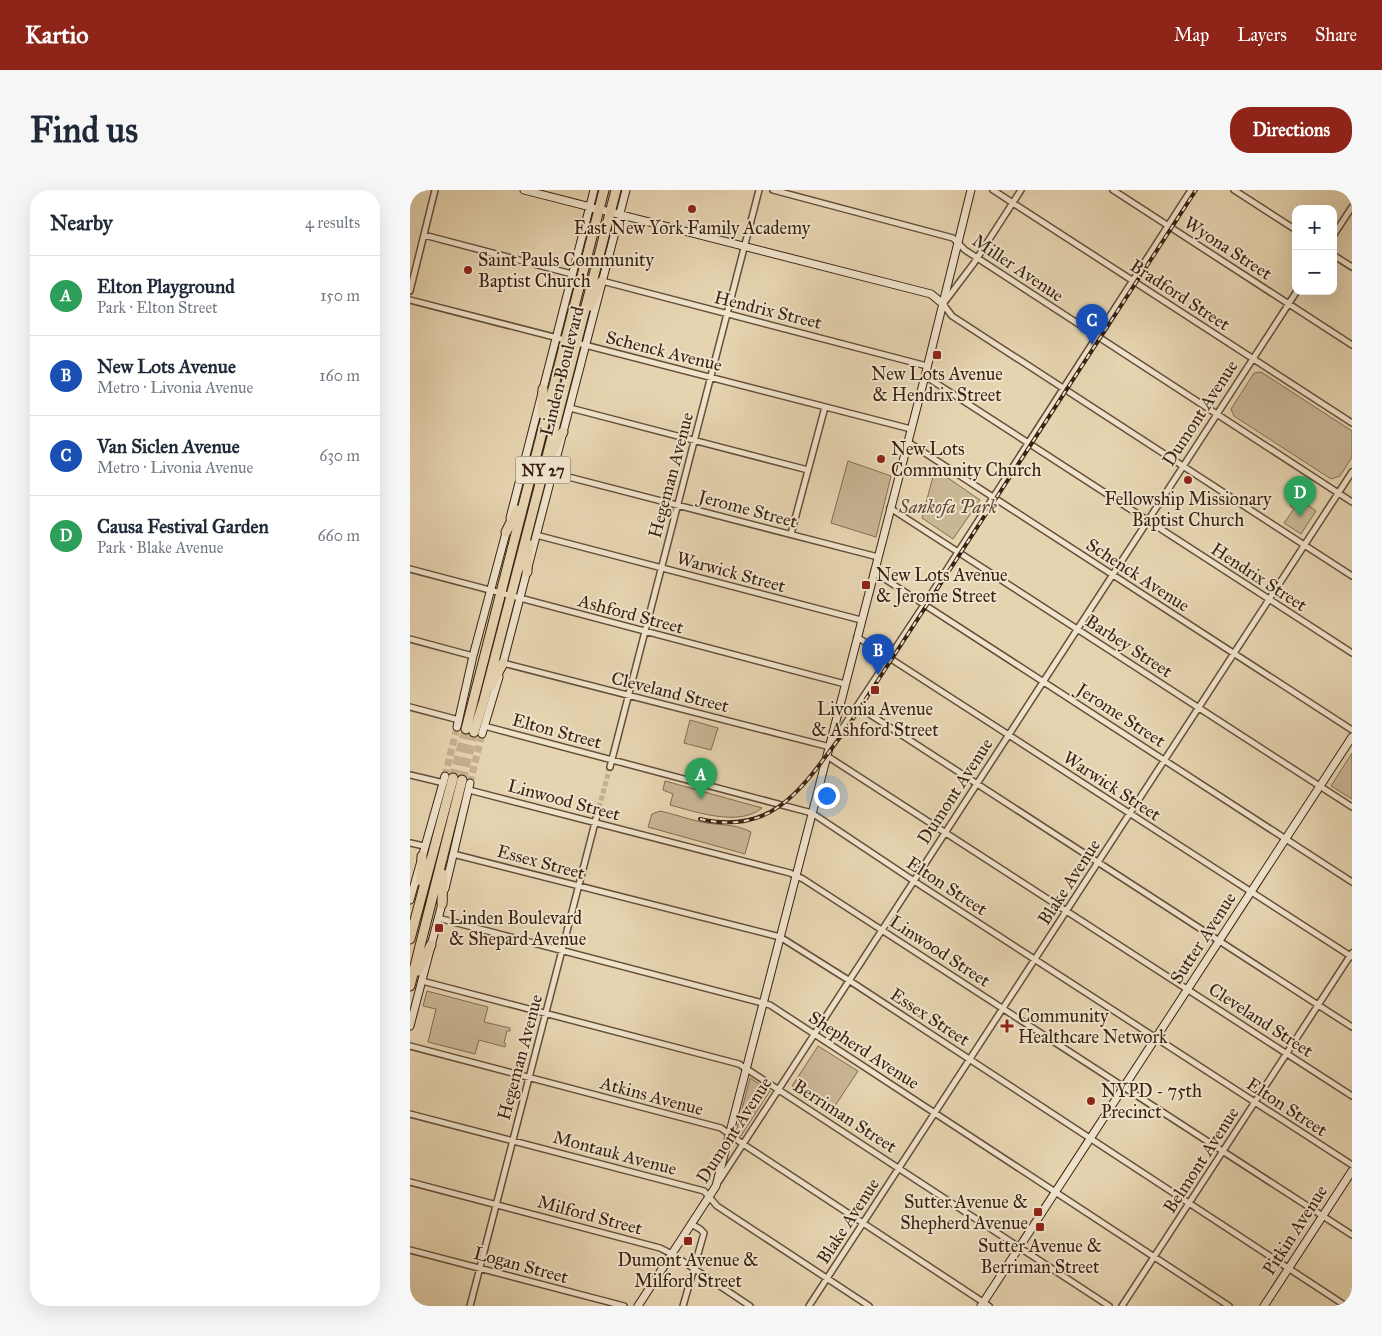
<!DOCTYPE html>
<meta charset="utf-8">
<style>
body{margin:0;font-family:"IM FELL Great Primer",serif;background:#f6f6f7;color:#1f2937}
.controls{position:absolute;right:15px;top:15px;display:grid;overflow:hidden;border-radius:10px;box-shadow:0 5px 20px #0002}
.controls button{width:45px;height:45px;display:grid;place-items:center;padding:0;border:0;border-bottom:1px solid #e0e1e3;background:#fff;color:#1f2937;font:25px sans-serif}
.you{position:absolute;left:416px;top:605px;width:18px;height:18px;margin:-12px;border:4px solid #fff;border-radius:50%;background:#1a73e8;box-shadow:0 0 0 8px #1a73e833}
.badge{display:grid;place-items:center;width:32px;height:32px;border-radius:50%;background:#8f2418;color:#fff;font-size:16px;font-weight:700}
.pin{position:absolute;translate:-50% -41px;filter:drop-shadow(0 1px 2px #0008)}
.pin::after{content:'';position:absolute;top:26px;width:18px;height:15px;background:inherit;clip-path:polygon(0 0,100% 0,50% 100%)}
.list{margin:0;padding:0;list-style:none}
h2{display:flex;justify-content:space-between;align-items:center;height:65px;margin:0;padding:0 20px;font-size:21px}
h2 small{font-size:16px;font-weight:400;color:#747a83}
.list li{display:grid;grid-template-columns:32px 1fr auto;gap:15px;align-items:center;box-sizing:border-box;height:80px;padding:0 20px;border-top:1px solid #e0e1e3}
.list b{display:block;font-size:19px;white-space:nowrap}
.list p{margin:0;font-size:16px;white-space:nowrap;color:#747a83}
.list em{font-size:16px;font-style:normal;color:#747a83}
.map{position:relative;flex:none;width:942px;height:1116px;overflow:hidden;border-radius:20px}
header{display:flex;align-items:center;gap:30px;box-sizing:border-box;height:70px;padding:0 25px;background:#8f2418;color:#fff}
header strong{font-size:24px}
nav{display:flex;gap:28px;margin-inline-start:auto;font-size:18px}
.intro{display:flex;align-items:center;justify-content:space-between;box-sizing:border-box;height:120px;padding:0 30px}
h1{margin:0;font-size:35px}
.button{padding:12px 22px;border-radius:20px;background:#8f2418;color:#fff;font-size:18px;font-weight:700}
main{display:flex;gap:30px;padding:0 30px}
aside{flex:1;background:#fff;border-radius:20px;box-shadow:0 5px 20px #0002}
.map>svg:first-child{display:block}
.green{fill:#c9b695;stroke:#826c53}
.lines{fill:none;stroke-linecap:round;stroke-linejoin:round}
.street-tunnel{stroke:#c4b090;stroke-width:5;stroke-dasharray:5 2.5;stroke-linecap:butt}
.secondary-tunnel{stroke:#c4b090;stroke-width:7;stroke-dasharray:7 3.5;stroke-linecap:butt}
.highway-tunnel{stroke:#c4b090;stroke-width:9;stroke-dasharray:9 4.5;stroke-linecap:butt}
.street-casing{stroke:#654e39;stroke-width:8}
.secondary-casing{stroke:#3a2111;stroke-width:9}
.highway-casing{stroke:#3a2111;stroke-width:11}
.street{stroke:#efe3cc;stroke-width:5}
.secondary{stroke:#efe3cc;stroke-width:7}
.highway{stroke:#e6d4b0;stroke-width:9}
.rail-casing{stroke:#3a2111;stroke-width:4}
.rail{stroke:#efe3cc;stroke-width:2;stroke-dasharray:5.5;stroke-linecap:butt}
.poi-dot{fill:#8f2418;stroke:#efe3cc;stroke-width:2}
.labels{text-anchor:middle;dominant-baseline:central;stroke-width:4;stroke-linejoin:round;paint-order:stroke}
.shield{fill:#efe3cc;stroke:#705b49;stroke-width:1}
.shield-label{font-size:16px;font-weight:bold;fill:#3a2111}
.poi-label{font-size:18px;fill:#3a2111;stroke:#efe3cc}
.street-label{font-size:18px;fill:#3a2111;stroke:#efe3cc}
.park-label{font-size:18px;font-style:italic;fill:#5e4632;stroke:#efe3cc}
</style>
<header>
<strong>Kartio</strong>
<nav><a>Map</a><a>Layers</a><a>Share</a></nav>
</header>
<div class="intro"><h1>Find us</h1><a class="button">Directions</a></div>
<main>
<aside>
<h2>Nearby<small>4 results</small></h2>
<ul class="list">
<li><span class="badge" style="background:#2e9e5b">A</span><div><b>Elton Playground</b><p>Park · Elton Street</p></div><em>150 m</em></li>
<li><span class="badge" style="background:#1a4fb4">B</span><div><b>New Lots Avenue</b><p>Metro · Livonia Avenue</p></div><em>160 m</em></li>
<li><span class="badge" style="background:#1a4fb4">C</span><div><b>Van Siclen Avenue</b><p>Metro · Livonia Avenue</p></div><em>630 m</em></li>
<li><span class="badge" style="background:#2e9e5b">D</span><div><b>Causa Festival Garden</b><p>Park · Blake Avenue</p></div><em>660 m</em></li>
</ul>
</aside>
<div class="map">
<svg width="942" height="1116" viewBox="0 0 942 1116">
<rect width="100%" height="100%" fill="#e6d4b0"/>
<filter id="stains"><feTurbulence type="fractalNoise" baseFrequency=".004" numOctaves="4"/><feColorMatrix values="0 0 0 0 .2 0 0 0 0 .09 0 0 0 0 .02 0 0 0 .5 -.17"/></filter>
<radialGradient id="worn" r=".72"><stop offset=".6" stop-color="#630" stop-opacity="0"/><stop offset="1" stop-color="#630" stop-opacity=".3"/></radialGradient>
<!-- green -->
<path class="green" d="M851,182L942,241V267L930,286L921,289L824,226L821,219L844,183Z
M438,271L481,286L466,347L421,333Z
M525,279L570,310L543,349L512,328Z
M886,307L906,321L891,344L874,333L884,319L880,316Z
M280,530L308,538L301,560L274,553Z
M942,563V609L921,596Z
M255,591L352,618C329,637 286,622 260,615L263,604L253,600Z
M250,621C264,624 278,629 291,632C310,636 324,633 341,642L335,664L238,637L242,624Z
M17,801L78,817L74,832L100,838V841H97L94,853L96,854L95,857L69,850L65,864L18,852L26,819L13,816Z
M408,856L448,881L421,922L382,896Z
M340,888L360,901L331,946L326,942Z"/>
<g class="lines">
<!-- street-tunnel -->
<path class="street-tunnel" d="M187,625L200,577"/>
<!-- secondary-tunnel -->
<path class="secondary-tunnel" d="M35,586L47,537
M60,593L72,544"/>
<!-- highway-tunnel -->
<path class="highway-tunnel" d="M43,588L56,539
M52,590L64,542"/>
<!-- street casing -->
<g class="street-casing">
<path id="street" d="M363,0L543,48L555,60L942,312
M583,0L942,233
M611,0L564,73L533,114L542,126L942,386
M703,0L942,155
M824,0L886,40
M14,45L162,84
M923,46L942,17
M923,65L942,77
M192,91L517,176
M0,101L25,0
M0,110L501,239
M515,186L942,463
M160,218L398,280
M498,252L942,540
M143,283L468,367
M480,318L942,617
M381,344L415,217
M126,345L451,430
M0,379L435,494
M464,382L942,692
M447,447L942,767
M0,449L63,466
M93,473L420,557L514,415L781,0
M447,516L942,837
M0,517L49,530
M74,536L402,623L510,695L942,975
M417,566L942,906
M200,577L349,0
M0,585L34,593
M59,600L380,683L393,689L942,1045
M0,653L14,656
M43,664L370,747L440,791L936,1116
M28,728L360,815L819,1116
M12,791L329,874L699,1116
M0,856L311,938L333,954L579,1116
M0,924L294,1001L307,1016L459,1116
M309,991L887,101
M0,992L250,1058L262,1064L340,1116
M0,1060L214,1116
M60,1116L187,625
M273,1116L294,1043L290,1039L281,1034
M399,1116L942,282
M712,1116L942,763"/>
</g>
<!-- secondary casing -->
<g class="secondary-casing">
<path id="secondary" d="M114,0L521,104L533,114
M100,328L184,0
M92,477L216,0
M47,537L63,466L97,339
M72,544L89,487
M35,699L60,593
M0,710L35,586
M0,836L33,710
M228,1116L306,996L515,186L561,0
M571,1116L942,547
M854,1116L942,981"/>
</g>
<!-- highway casing -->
<g class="highway-casing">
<path id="highway" d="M180,116L192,91
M132,224L133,199
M140,265L153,242
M96,342L107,320
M117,382L118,354
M81,496L93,473
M56,539L194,0
M64,542L74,510L206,0
M11,691L12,666
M32,714L33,684
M0,749L43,588
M8,781L21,755
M0,796L52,590"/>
</g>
<!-- street -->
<use href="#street" class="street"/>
<!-- secondary -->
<use href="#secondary" class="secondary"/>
<!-- highway -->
<use href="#highway" class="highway"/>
<!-- rail casing -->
<g class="rail-casing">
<path id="rail" d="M290,629C368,647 396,591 437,538L786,0"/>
</g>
<!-- rail -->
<use href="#rail" class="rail"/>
</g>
<!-- markers -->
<g class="poi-dot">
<circle cx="282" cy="19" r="5"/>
<circle cx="58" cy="80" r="5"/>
<rect x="522" y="160" width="10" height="10" rx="2.5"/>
<circle cx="471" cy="269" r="5"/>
<circle cx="778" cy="290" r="5"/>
<rect x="451" y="390" width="10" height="10" rx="2.5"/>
<rect x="460" y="495" width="10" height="10" rx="2.5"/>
<rect x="24" y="733" width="10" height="10" rx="2.5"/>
<path d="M594.5 828.5h5v5h5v5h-5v5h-5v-5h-5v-5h5z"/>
<circle cx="681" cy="911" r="5"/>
<rect x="623" y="1017" width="10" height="10" rx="2.5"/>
<rect x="625" y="1032" width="10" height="10" rx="2.5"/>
<rect x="273" y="1046" width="10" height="10" rx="2.5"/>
</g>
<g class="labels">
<!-- shield labels -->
<rect class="shield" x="105.5" y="266.5" width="55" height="27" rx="4"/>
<g class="shield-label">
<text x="133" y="280">NY 27</text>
</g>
<!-- poi labels -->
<g class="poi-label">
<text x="282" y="38">East New York Family Academy</text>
<text x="68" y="70" text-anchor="start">Saint Pauls Community<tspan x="68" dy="21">Baptist Church</tspan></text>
<text x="527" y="184">New Lots Avenue<tspan x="527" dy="21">&amp; Hendrix Street</tspan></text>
<text x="481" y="259" text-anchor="start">New Lots<tspan x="481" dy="21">Community Church</tspan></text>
<text x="778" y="309">Fellowship Missionary<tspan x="778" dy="21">Baptist Church</tspan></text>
<text x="466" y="385" text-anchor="start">New Lots Avenue<tspan x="466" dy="21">&amp; Jerome Street</tspan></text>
<text x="465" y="519">Livonia Avenue<tspan x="465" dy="21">&amp; Ashford Street</tspan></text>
<text x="39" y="728" text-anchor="start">Linden Boulevard<tspan x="39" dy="21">&amp; Shepard Avenue</tspan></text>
<text x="608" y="826" text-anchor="start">Community<tspan x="608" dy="21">Healthcare Network</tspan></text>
<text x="691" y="901" text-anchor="start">NYPD - 75th<tspan x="691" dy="21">Precinct</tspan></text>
<text x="618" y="1012" text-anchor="end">Sutter Avenue &amp;<tspan x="618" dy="21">Shepherd Avenue</tspan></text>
<text x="630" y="1056">Sutter Avenue &amp;<tspan x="630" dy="21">Berriman Street</tspan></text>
<text x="278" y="1070">Dumont Avenue &amp;<tspan x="278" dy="21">Milford Street</tspan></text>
</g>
<!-- street labels -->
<g class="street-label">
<text transform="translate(818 58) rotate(33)">Wyona Street</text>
<text transform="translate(608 78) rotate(34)">Miller Avenue</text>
<text transform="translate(770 105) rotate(33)">Bradford Street</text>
<text transform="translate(358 120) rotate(14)">Hendrix Street</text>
<text transform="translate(254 161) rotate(14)">Schenck Avenue</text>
<text transform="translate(152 181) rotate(-76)">Linden Boulevard</text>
<text transform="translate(790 223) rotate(-57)">Dumont Avenue</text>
<text transform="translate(261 285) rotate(-75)">Hegeman Avenue</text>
<text transform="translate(338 319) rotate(15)">Jerome Street</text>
<text transform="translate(321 382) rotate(15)">Warwick Street</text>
<text transform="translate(728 385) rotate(33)">Schenck Avenue</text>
<text transform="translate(849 387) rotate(33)">Hendrix Street</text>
<text transform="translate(221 424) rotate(15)">Ashford Street</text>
<text transform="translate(719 456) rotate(33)">Barbey Street</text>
<text transform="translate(260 502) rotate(14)">Cleveland Street</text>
<text transform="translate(711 525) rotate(33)">Jerome Street</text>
<text transform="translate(147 541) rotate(15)">Elton Street</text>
<text transform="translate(702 596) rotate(33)">Warwick Street</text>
<text transform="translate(545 601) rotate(-57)">Dumont Avenue</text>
<text transform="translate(154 610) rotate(15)">Linwood Street</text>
<text transform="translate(131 672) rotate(15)">Essex Street</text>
<text transform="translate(659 692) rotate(-57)">Blake Avenue</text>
<text transform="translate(537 696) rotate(33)">Elton Street</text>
<text transform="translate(793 748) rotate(-57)">Sutter Avenue</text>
<text transform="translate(530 761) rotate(33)">Linwood Street</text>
<text transform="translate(520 827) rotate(33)">Essex Street</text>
<text transform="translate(851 830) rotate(33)">Cleveland Street</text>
<text transform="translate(454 860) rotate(33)">Shepherd Avenue</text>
<text transform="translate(110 867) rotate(-75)">Hegeman Avenue</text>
<text transform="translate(242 906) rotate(15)">Atkins Avenue</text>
<text transform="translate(877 917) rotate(33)">Elton Street</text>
<text transform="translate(435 926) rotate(33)">Berriman Street</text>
<text transform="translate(324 940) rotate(-57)">Dumont Avenue</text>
<text transform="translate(205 963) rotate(15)">Montauk Avenue</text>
<text transform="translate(791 970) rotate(-57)">Belmont Avenue</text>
<text transform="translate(180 1025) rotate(15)">Milford Street</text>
<text transform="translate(438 1031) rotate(-57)">Blake Avenue</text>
<text transform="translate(885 1040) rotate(-57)">Pitkin Avenue</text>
<text transform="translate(111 1075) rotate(15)">Logan Street</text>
</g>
<!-- park labels -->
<g class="park-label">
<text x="538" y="317">Sankofa Park</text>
</g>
</g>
<rect width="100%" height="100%" filter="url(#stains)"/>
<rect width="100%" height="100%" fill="url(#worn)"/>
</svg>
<div class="controls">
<button>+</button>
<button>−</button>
</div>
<div class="you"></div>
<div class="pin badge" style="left:291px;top:609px;background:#2e9e5b">A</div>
<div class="pin badge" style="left:468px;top:485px;background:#1a4fb4">B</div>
<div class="pin badge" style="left:682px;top:155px;background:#1a4fb4">C</div>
<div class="pin badge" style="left:890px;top:327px;background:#2e9e5b">D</div>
</div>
</main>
